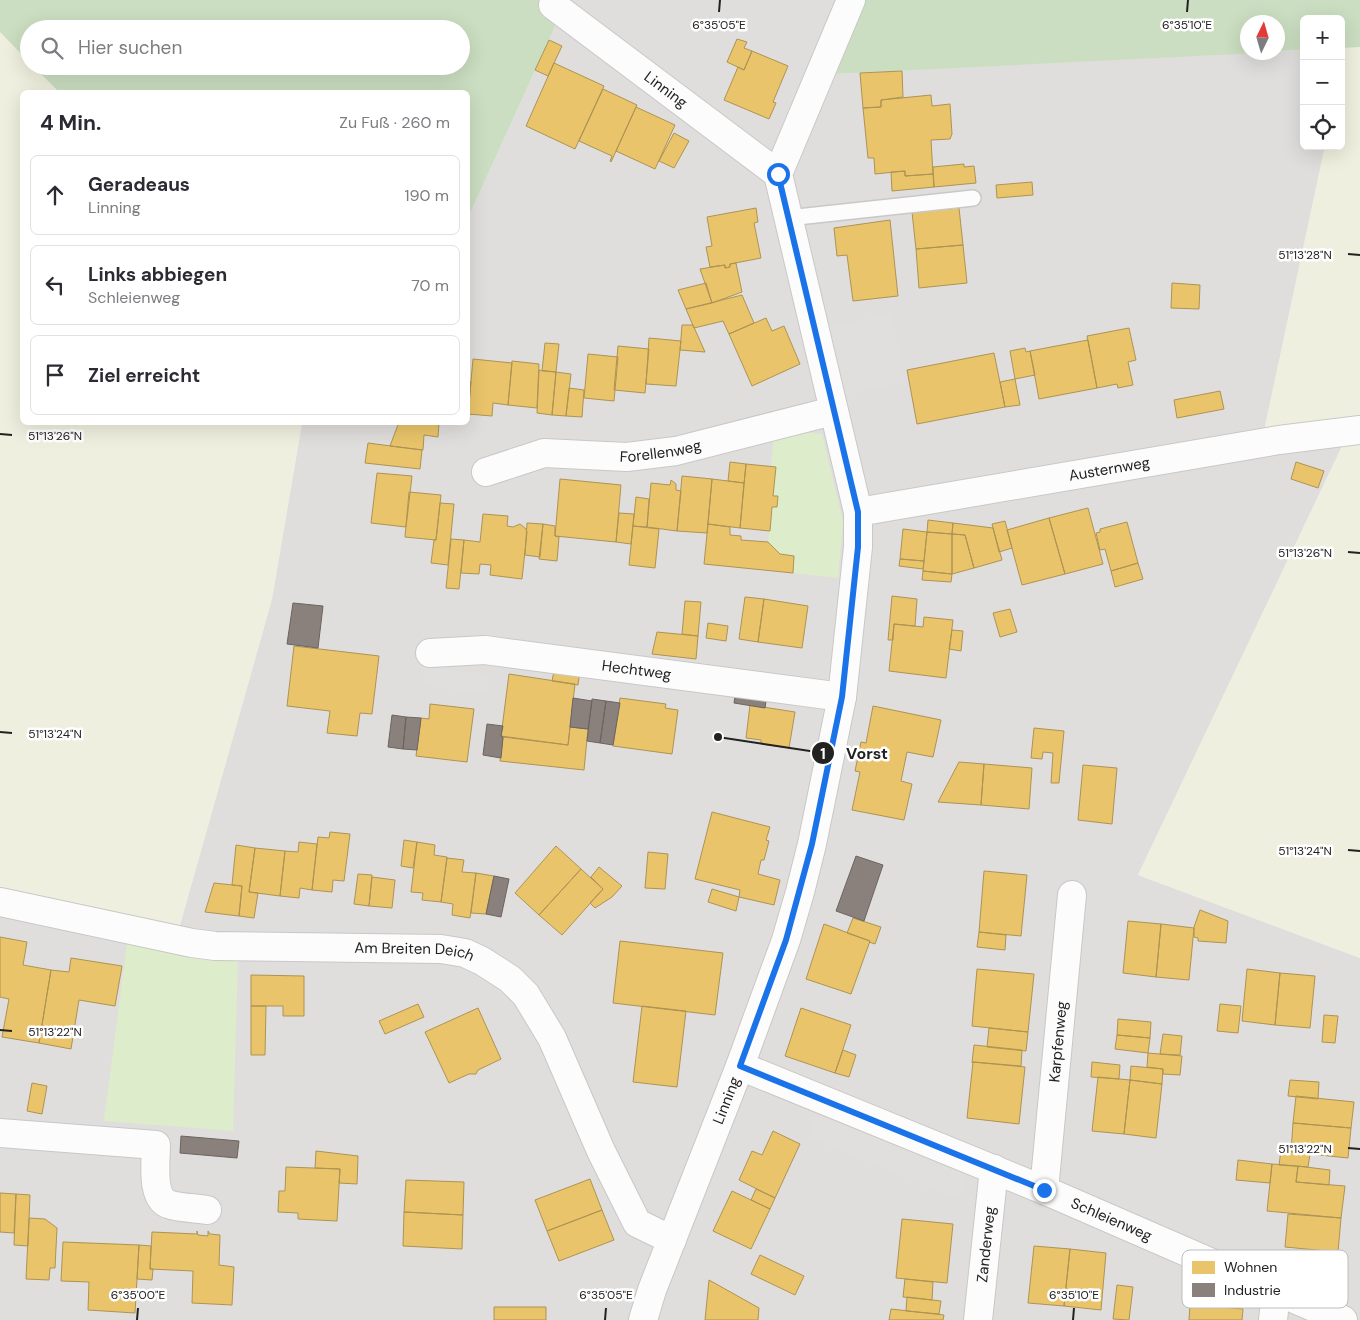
<!DOCTYPE html>
<html lang="de">
<meta charset="utf-8">
<style>
body{margin:0;font-family:"DM Sans",sans-serif;background:#f2f2f3;color:#2b2b33}
.controls{position:absolute;right:15px;top:15px;display:grid;overflow:hidden;border-radius:8px;box-shadow:0 5px 20px #0002}
.controls button{width:45px;height:45px;display:grid;place-items:center;padding:0;border:0;border-bottom:1px solid #e1e1e2;background:#fff;color:#2b2b33;font:25px sans-serif}
.compass{position:absolute;left:1240px;top:15px;width:45px;height:45px;border-radius:50%;background:#fff;box-shadow:0 5px 20px #0002;rotate:5deg}
.stop{position:absolute;width:15px;height:15px;margin:-11px;border:4px solid #1a73e8;border-radius:50%;background:#fff}
.stop.end{background:#1a73e8;border-color:#fff;box-shadow:0 1px 5px #0008}
.list{margin:0;padding:0;list-style:none}
h2{display:flex;justify-content:space-between;align-items:center;height:65px;margin:0;padding:0 20px;font-size:21px}
h2 small{font-size:16px;font-weight:400;color:#7c7c81}
.list li{display:grid;grid-template-columns:32px 1fr auto;gap:15px;align-items:center;box-sizing:border-box;height:80px;margin:0 10px 10px;padding:0 10px;border:1px solid #e1e1e2;border-radius:8px}
.list b{display:block;font-size:19px;white-space:nowrap}
.list p{margin:0;font-size:16px;white-space:nowrap;color:#7c7c81}
.list em{font-size:16px;font-style:normal;color:#7c7c81}
.icon{flex:none;width:28px;height:28px;fill:none;stroke:currentColor;stroke-width:2;stroke-linecap:round;stroke-linejoin:round}
.map{position:relative;flex:none;width:1360px;height:1320px;overflow:hidden}
.search{position:absolute;background:#fff;box-shadow:0 5px 20px #0002;left:20px;top:20px;width:450px;height:55px;display:flex;align-items:center;gap:12px;box-sizing:border-box;padding:0 18px;border-radius:28px;color:#7c7c81;font-size:19px}
.panel{position:absolute;background:#fff;box-shadow:0 5px 20px #0002;left:20px;top:90px;width:450px;height:335px;border-radius:8px}
.map>svg:first-child{display:block}
.residential{fill:#dfdedc}
.farmland{fill:#efefdf}
.grass{fill:#ddeccb}
.forest{fill:#cbdec1}
.parking{fill:#e0dfde}
.homes{fill:#e9c46a;stroke:#ad9354}
.industry{fill:#8a817c;stroke:#6b6461}
.lines{fill:none;stroke-linecap:round;stroke-linejoin:round}
.service-casing{stroke:#c9c8c7;stroke-width:18}
.minor-casing{stroke:#c9c8c7;stroke-width:30}
.service{stroke:#fdfcfc;stroke-width:15}
.minor{stroke:#fdfcfc;stroke-width:28}
.route{stroke:#1a73e8;stroke-width:6}
.ticks{fill:none;stroke:#222;stroke-width:2}
.labels{text-anchor:middle;dominant-baseline:central;stroke-width:5;stroke-linejoin:round;paint-order:stroke}
.street-label{font-size:15px;fill:#222;stroke:#fff}
.key{fill:#fff;stroke:#bdbdbd;stroke-width:1}
.key-label{font-size:14px;fill:#222}
.ticks-label{font-size:12px;text-anchor:middle;fill:#222;stroke:#fff;stroke-width:5;stroke-linejoin:round;paint-order:stroke}
.leader{fill:none;stroke:#222;stroke-width:2}
.callout-dot{fill:#222;stroke:#fff;stroke-width:2}
.mark-label{font-size:15px;text-anchor:middle;font-weight:bold;fill:#fff}
.callout-label{font-size:16px;text-anchor:middle;font-weight:bold;fill:#222;stroke:#fff;stroke-width:5;stroke-linejoin:round;paint-order:stroke}
</style>
<div class="map">
<svg width="1360" height="1320" viewBox="0 0 1360 1320">
<rect width="100%" height="100%" fill="#f0eeeb"/>
<!-- residential -->
<path class="residential" d="M567,0H865L834,74L1304,50V146H1325L1264,431L1344,442L1138,875L1360,958V1320H0V911L173,950L272,599L302,423L468,422V218Z"/>
<!-- farmland -->
<path class="farmland" d="M0,32L29,62V66H33L59,92H22V422L302,423L272,599L173,950L0,911Z
M1360,47V421L1264,431L1325,146H1341V69L1346,48Z
M1360,440V958L1138,875L1344,442Z"/>
<!-- grass -->
<path class="grass" d="M788,430L822,434L843,522L838,578L793,573L794,556L780,554L768,542L772,507L778,496H773L776,468L771,466L774,434Z
M127,943L195,958H238L233,1131L104,1121Z"/>
<!-- forest -->
<path class="forest" d="M0,0H567L468,218V92H59L33,66H461V29H29V62L0,32Z
M865,0H1360V47L1341,48V19H1304V50L1278,51V22H1248V52L1258,53L834,74Z"/>
<!-- parking -->
<path class="parking" d="M892,313L904,382L845,395L829,327Z
M426,667L489,675L486,694L423,685Z
M817,1113L967,1175L959,1199L808,1137Z"/>
<!-- homes -->
<path class="homes" d="M737,39L747,42L744,48L752,51L744,70L727,62Z
M549,40L562,46L548,76L535,70Z
M752,51L788,66L773,102L776,103L769,119L724,100L738,67L744,70Z
M554,63L604,86L575,149L526,126Z
M902,71L903,97L881,100V107L863,108L860,73Z
M603,89L637,105L611,162L610,161L612,156L579,141Z
M931,95L932,106L950,104L952,134L950,139L931,140L933,174L905,176V171L875,174L874,158H868L863,108L881,107V100Z
M636,107L675,125L655,169L616,151Z
M674,133L689,141L674,168L659,161Z
M964,164V167L974,166L976,183L934,187L933,167Z
M905,171V176L933,174L934,187L892,191L891,172Z
M1032,182L1033,195L997,198L996,185Z
M756,208L758,222L754,223L761,258L730,264V267L725,268V265L710,267L706,247L712,246L707,217Z
M959,208L963,245L916,249L912,212Z
M890,220L898,296L853,301L847,255L837,256L834,228Z
M963,245L967,283L919,288L916,249Z
M736,263L742,292L712,303L700,269L725,265V268L730,267V264Z
M706,283L712,303L686,309L678,290Z
M1172,283L1200,285L1199,309L1171,308Z
M742,295L754,323L729,334L723,321L694,328L686,309Z
M766,318L772,331L784,326L800,364L752,386L729,334Z
M682,325H693L705,352L680,350Z
M1129,328L1136,360L1128,362L1133,385L1118,388L1117,384L1097,388L1087,336Z
M649,338L681,341L676,386L646,384Z
M1088,340L1097,388L1039,399L1030,351Z
M545,343L559,344L556,372L542,371Z
M618,346L649,349L645,393L614,390Z
M1025,348L1026,352L1030,351L1035,375L1015,379L1010,351Z
M994,353L1005,407L917,424L907,370Z
M588,354L618,357L614,401L584,398Z
M473,359L512,363L508,405L493,403L492,416L468,414Z
M512,361L539,364L537,408L508,405Z
M539,370L556,372L552,415L537,413Z
M556,372L571,374L566,416L552,415Z
M1015,379L1020,405L1005,407L1000,382Z
M468,381L471,382L468,414H470L469,419H468Z
M569,388L584,390L582,417L566,416Z
M1220,391L1224,409L1177,418L1174,400Z
M399,422L439,423L438,437L424,435L423,450L390,446Z
M368,443L422,450L420,469L365,463Z
M730,462L746,464L744,483L728,481Z
M1296,462L1324,471L1318,488L1291,479Z
M746,464L776,467L773,496H778L777,507H772L770,531L740,528Z
M377,473L412,476L406,527L371,523Z
M682,476L712,479L707,533L677,531Z
M560,479L621,485L616,542L555,536Z
M712,479L744,483L740,528L708,524Z
M671,480L676,484V490L681,491L677,531L647,527L651,483L670,485Z
M409,492L441,495L436,540L405,537Z
M636,497L649,499L647,527L633,526Z
M440,503L454,504L448,565L431,563L434,540H436Z
M1088,508L1103,564L1065,574L1049,518Z
M619,513L634,514L631,544L616,542Z
M483,514L508,516L507,526L513,527L520,524L526,529L527,532L522,579L490,575L491,565L480,564L479,574L461,573L464,540L480,542Z
M1049,518L1065,574L1022,585L1007,530Z
M928,520L953,523L952,534L927,532Z
M1005,521L1012,548L999,552L992,524Z
M1127,522L1138,563L1111,571L1105,549L1100,550L1096,533L1100,532V529Z
M527,523L543,524L540,557L525,555Z
M953,523L993,528L1002,560L974,568L965,535L952,534Z
M543,524L555,526V536L559,537L557,561L539,559Z
M708,524L730,527V535L741,536V540L768,542L780,554L794,556L793,573L704,564Z
M633,526L659,529L655,568L629,565Z
M903,529L927,532L924,561L900,559Z
M927,532L952,534V574L923,571Z
M952,534L965,535L974,568L952,574Z
M451,539L464,540L459,589L446,588Z
M900,559L924,561L923,569L899,566Z
M1138,563L1143,579L1115,587L1111,571Z
M923,571L952,574L951,582L922,580Z
M892,596L917,599L915,626L894,624L893,640H888Z
M745,597L764,599L758,642L739,639Z
M764,599L808,606L802,648L758,642Z
M685,601L701,602L698,636L682,634Z
M1010,609L1017,632L1000,637L993,613Z
M924,617L953,620L946,678L889,671L894,624L923,627Z
M708,623L728,626L726,641L706,638Z
M952,630L963,631L961,651L949,649Z
M657,632L698,636L696,659L652,654Z
M294,646L379,656L372,714L360,713L357,736L327,733L330,711L287,706Z
M555,666L580,670L578,685L552,681Z
M509,674L575,684L568,745L501,736Z
M620,698L666,704L665,708L678,710L672,754L613,746Z
M430,704L474,709L467,762L416,756L421,718L429,719Z
M750,705L795,712L789,748L761,744V740L746,738Z
M873,706L941,720L933,757L907,752L901,781L912,784L904,820L852,810L860,772L855,771L861,742L866,743Z
M570,727L588,729L584,770L500,761L503,737L568,745Z
M1034,728L1064,731L1059,783H1051L1053,753L1043,752L1042,759L1031,758Z
M959,762L984,764L981,805L938,802Z
M984,764L1032,768L1029,809L981,805Z
M1083,765L1117,768L1112,824L1078,820Z
M712,812L770,827L766,840L769,841L764,860H761L758,874L780,880L774,905L739,897L740,890L695,879Z
M330,832L350,834L344,881L333,880L332,892L312,890L318,837L329,838Z
M404,840L417,842L413,868L401,866Z
M299,842L317,844L312,890L300,888L299,898L280,896L285,851L298,852Z
M417,842L435,845L434,855L447,857L441,902L422,900L423,893L411,892Z
M236,845L255,848L249,892L258,893L254,918L239,916L242,886L232,885Z
M556,846L581,869L539,915L515,893Z
M255,848L285,851L280,896L249,892Z
M648,852L668,854L665,889L645,888Z
M447,858L464,860L462,872L476,873L470,918L452,915L453,904L441,902Z
M599,867L622,886L612,897L595,908L590,903L603,889L591,877Z
M581,869L603,889L562,935L539,915Z
M984,871L1027,875L1021,936L979,932Z
M476,873L494,876L486,914L471,913Z
M358,874L372,875L369,906L354,904Z
M372,877L395,880L392,908L369,906Z
M214,883L242,886L239,916L205,912Z
M712,889L739,897L736,911L708,902Z
M1200,910L1228,921L1226,943L1198,941V938L1194,937V927Z
M853,918L881,927L875,944L869,942L870,941L847,933Z
M1128,921L1161,924L1156,977L1123,973Z
M824,924L870,941L851,994L806,979Z
M1161,924L1194,928L1189,980L1156,977Z
M979,932L1006,935L1005,950L977,947Z
M0,937L27,942L23,965L51,970L39,1043L2,1037L9,999L0,997Z
M620,941L723,953L715,1015L613,1003Z
M71,958L122,966L115,1006L79,1000L71,1049L39,1043L51,970L69,972Z
M977,969L1034,974L1028,1032L972,1026Z
M1247,969L1280,973L1275,1025L1242,1021Z
M1280,973L1315,976L1310,1028L1275,1025Z
M251,975L304,976V1016H283V1006H251Z
M418,1004L424,1017L385,1034L379,1021Z
M1220,1004L1241,1006L1238,1033L1217,1031Z
M251,1006H266L265,1055H251Z
M642,1006L686,1011L677,1087L633,1082Z
M478,1008L501,1059L478,1070L476,1074H469L449,1083L425,1032Z
M801,1008L851,1025L835,1073L785,1056Z
M1324,1015L1338,1016L1335,1043L1322,1042Z
M1118,1019L1151,1022L1150,1038L1117,1035Z
M989,1028L1028,1032L1026,1051L987,1047Z
M1163,1034L1182,1036L1180,1055L1160,1054Z
M1117,1035L1150,1038L1148,1053L1115,1049Z
M974,1045L1022,1050L1021,1066L973,1062L972,1063Z
M843,1050L856,1055L849,1077L835,1073Z
M1148,1053L1182,1056L1180,1075L1163,1074V1069L1147,1067Z
M973,1062L1025,1067L1019,1124L967,1118Z
M1092,1062L1120,1065L1119,1079L1091,1077Z
M1131,1066L1163,1069L1162,1084L1130,1080Z
M1098,1077L1130,1080L1124,1134L1092,1131Z
M1130,1080L1162,1084L1156,1138L1124,1134Z
M1290,1080L1319,1082L1318,1099L1288,1096Z
M32,1083L47,1086L42,1114L27,1111Z
M1296,1096L1354,1102L1351,1128L1293,1123Z
M1293,1123L1351,1128L1348,1158L1291,1152Z
M773,1131L800,1144L775,1198L739,1180L752,1151L762,1155Z
M1281,1150L1310,1154L1308,1167L1279,1165Z
M316,1151L358,1156L357,1184L339,1183L340,1169L315,1168Z
M1238,1160L1272,1164L1270,1183L1236,1180Z
M1272,1164L1298,1166L1296,1182L1345,1186L1341,1218L1267,1211Z
M1298,1166L1330,1170L1329,1185L1296,1182Z
M286,1167L340,1169L337,1221L298,1219V1213L278,1212L279,1191H285Z
M590,1179L602,1210L547,1231L535,1200Z
M406,1180L464,1182L463,1215L404,1212Z
M756,1189L775,1198L770,1209L751,1200Z
M732,1191L770,1209L751,1249L713,1231Z
M0,1193L16,1194L14,1233L0,1232Z
M16,1194L30,1195L28,1246L14,1245Z
M602,1210L614,1240L559,1261L547,1231Z
M404,1212L463,1215L462,1249L403,1246Z
M1288,1214L1341,1218L1338,1252L1285,1247Z
M29,1218L45,1219L57,1228L55,1268H50L49,1280L26,1279Z
M902,1219L953,1224L947,1283L896,1278Z
M197,1231L198,1235L208,1236V1231L210,1234L220,1235L219,1265L234,1267L232,1305L192,1303L193,1271L150,1269L152,1232L197,1234Z
M63,1242L139,1245L135,1313L88,1310L89,1282L61,1281Z
M139,1245L151,1246L150,1269H153L152,1280L137,1279Z
M1034,1246L1070,1249L1064,1306L1028,1303Z
M1070,1249L1106,1253L1101,1310L1064,1306Z
M760,1255L804,1276L795,1295L751,1274Z
M905,1279L933,1282L932,1300L903,1297Z
M709,1280L759,1308L758,1320H705Z
M1117,1285L1133,1287L1129,1320L1113,1319Z
M907,1297L941,1301L939,1314L906,1311Z
M1190,1304L1243,1309L1242,1320H1189Z
M494,1307H546V1320H494Z
M891,1309L944,1315L943,1320H889Z"/>
<!-- industry -->
<path class="industry" d="M293,603L323,606L318,648L287,644Z
M736,690L767,694L765,708L734,703Z
M573,698L592,701L588,729L570,727Z
M592,699L606,701L600,743L587,741Z
M606,701L620,703L613,745L600,743Z
M392,715L406,717L403,749L388,747Z
M406,717L421,718L417,750L403,749Z
M487,724L503,726L501,736L503,737L501,758L483,755Z
M856,856L883,865L864,921L836,911Z
M494,876L509,879L501,917L486,914Z
M181,1136L239,1141L237,1158L180,1153Z"/>
<g class="lines">
<!-- service casing -->
<g class="service-casing">
<path id="service" d="M788,218L973,198"/>
</g>
<!-- minor casing -->
<g class="minor-casing">
<g id="minor">
<path id="s1" d="M553,5L778,174"/>
<path id="s2" d="M486,472L544,453L627,457L676,451L833,411"/>
<path id="s3" d="M858,512L1279,440L1360,430"/>
<path id="s4" d="M430,653L485,650L842,697"/>
<path id="s5" d="M0,902L192,943L215,946L441,949L465,953L482,961L510,979L526,995L552,1038L601,1151L637,1223L672,1240"/>
<path id="s6" d="M740,1066L1044,1190L1343,1320"/>
<path d="M0,1133L156,1145C156,1162 150,1200 171,1205C182,1208 195,1208 207,1210"/>
<path id="s7" d="M1044,1190L1072,895"/>
<path id="s8" d="M643,1320L652,1290L740,1066L786,940L800,892L812,844L842,697L858,547V512L778,174L851,0"/>
<path id="s9" d="M978,1320L994,1169"/>
<path d="M1273,1320L1276,1292"/>
</g>
</g>
<!-- service -->
<use href="#service" class="service"/>
<!-- minor -->
<use href="#minor" class="minor"/>
</g>
<g class="lines">
<!-- route -->
<path class="route" d="M778,174L858,512V547L842,697L812,844L786,940L740,1066L1044,1190"/>
</g>
<!-- ticks -->
<path class="ticks" d="M719,12L720,0M1187,12L1188,0M1348,254L1360,255M0,434L12,435M1348,552L1360,553M0,732L12,733M1348,850L1360,851M0,1030L12,1031M1348,1148L1360,1149M137,1320L138,1308M605,1320L606,1308M1073,1320L1074,1308"/>
<g class="labels">
<!-- street labels -->
<g class="street-label">
<text stroke="none"><textPath href="#s1" startOffset="141">Linning</textPath></text>
<text stroke="none"><textPath href="#s2" startOffset="178">Forellenweg</textPath></text>
<text stroke="none"><textPath href="#s3" startOffset="255">Austernweg</textPath></text>
<text stroke="none"><textPath href="#s4" startOffset="208">Hechtweg</textPath></text>
<text stroke="none"><textPath href="#s5" startOffset="419">Am Breiten Deich</textPath></text>
<text stroke="none"><textPath href="#s7" startOffset="149">Karpfenweg</textPath></text>
<text stroke="none"><textPath href="#s8" startOffset="235">Linning</textPath></text>
<text stroke="none"><textPath href="#s6" startOffset="402">Schleienweg</textPath></text>
<text stroke="none"><textPath href="#s9" startOffset="76">Zanderweg</textPath></text>
</g>
</g>
<!-- legend -->
<rect x="1182" y="1250" width="166" height="58" rx="8" class="key"/>
<rect x="1192" y="1261" width="23" height="13" fill="#e9c46a"/>
<rect x="1192" y="1283" width="23" height="14" fill="#8a817c"/>
<g class="key-label">
<text x="1224" y="1272">Wohnen</text>
<text x="1224" y="1295">Industrie</text>
</g>
<g class="ticks-label">
<text x="719" y="29">6°35'05"E</text>
<text x="1187" y="29">6°35'10"E</text>
<text x="1305" y="259">51°13'28"N</text>
<text x="55" y="440">51°13'26"N</text>
<text x="1305" y="557">51°13'26"N</text>
<text x="55" y="738">51°13'24"N</text>
<text x="1305" y="855">51°13'24"N</text>
<text x="55" y="1036">51°13'22"N</text>
<text x="1305" y="1153">51°13'22"N</text>
<text x="138" y="1299">6°35'00"E</text>
<text x="606" y="1299">6°35'05"E</text>
<text x="1074" y="1299">6°35'10"E</text>
</g>
<!-- callouts -->
<path class="leader" d="M718 737L823 753"/>
<g class="callout-dot">
<circle cx="718" cy="737" r="5"/>
<circle cx="823" cy="753" r="12"/>
</g>
<g class="mark-label">
<text x="823" y="759">1</text>
</g>
<g class="callout-label">
<text x="867" y="759">Vorst</text>
</g>
</svg>
<div class="controls">
<button>+</button>
<button>−</button>
<button><svg class="icon" aria-label="locate" viewBox="0 0 24 24"><circle cx="12" cy="12" r="6"/><path d="M12 2v4M12 18v4M2 12h4M18 12h4"/></svg></button>
</div>
<svg class="compass" viewBox="-18 -18 36 36"><path d="M0-13l5 13h-10z" fill="#e53935"/><path d="M0 13l5-13h-10z" fill="#7c7c81"/></svg>
<div class="stop" style="left:778px;top:174px"></div>
<div class="stop end" style="left:1044px;top:1190px"></div>
<div class="search"><svg class="icon" aria-label="search" viewBox="0 0 24 24"><circle cx="10" cy="10" r="6"/><path d="M15 15l6 6"/></svg>Hier suchen</div>
<section class="panel">
<h2>4 Min.<small>Zu Fuß · 260 m</small></h2>
<ul class="list">
<li><svg class="icon" aria-label="ahead" viewBox="0 0 24 24"><path d="M12 20V5M6 11l6-6 6 6"/></svg><div><b>Geradeaus</b><p>Linning</p></div><em>190 m</em></li>
<li><svg class="icon" aria-label="left" viewBox="0 0 24 24"><path d="M17 20v-9H6M10 6l-5 5 5 5"/></svg><div><b>Links abbiegen</b><p>Schleienweg</p></div><em>70 m</em></li>
<li><svg class="icon" aria-label="arrive" viewBox="0 0 24 24"><path d="M6 21V4h12l-3 4 3 4H6"/></svg><div><b>Ziel erreicht</b></div></li>
</ul>
</section>
</div>
